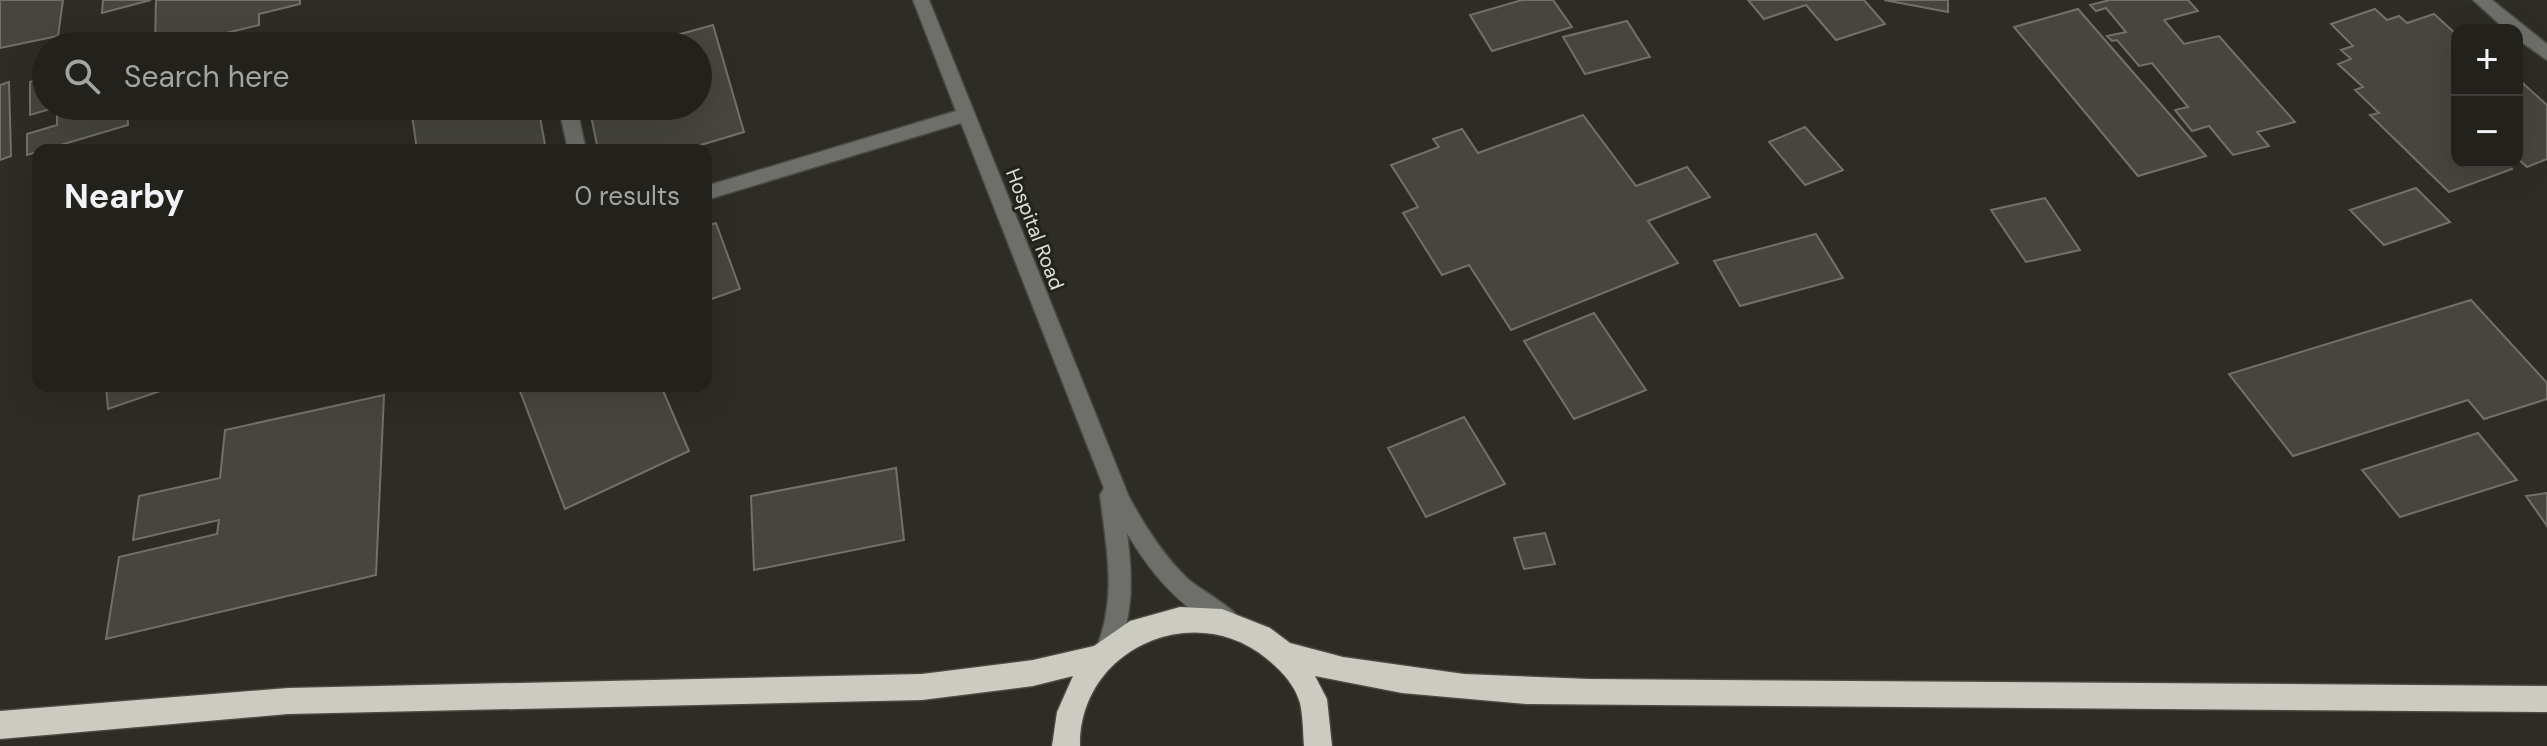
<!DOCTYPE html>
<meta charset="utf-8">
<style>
body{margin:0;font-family:"DM Sans",sans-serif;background:#2a2925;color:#f1f3f6}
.controls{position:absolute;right:24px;top:24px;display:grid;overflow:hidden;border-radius:16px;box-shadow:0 8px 32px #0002}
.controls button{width:72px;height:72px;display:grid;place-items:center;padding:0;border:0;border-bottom:2px solid #3f3e3b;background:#22211c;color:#f1f3f6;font:40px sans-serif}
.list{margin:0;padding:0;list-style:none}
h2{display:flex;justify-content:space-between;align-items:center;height:104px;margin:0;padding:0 32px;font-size:34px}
h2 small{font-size:26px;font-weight:400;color:#a2a3a3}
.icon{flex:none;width:44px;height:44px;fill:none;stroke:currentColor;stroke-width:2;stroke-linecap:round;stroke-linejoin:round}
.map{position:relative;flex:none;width:2547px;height:746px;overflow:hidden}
.search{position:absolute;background:#22211c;box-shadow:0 8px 32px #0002;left:32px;top:32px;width:680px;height:88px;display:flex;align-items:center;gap:20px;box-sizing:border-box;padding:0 28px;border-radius:44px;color:#a2a3a3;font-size:30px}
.panel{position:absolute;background:#22211c;box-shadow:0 8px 32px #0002;left:32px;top:144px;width:680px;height:248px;border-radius:16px}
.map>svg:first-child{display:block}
.building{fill:#46453e;stroke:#727169;stroke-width:2}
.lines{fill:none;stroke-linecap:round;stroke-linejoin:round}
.minor-casing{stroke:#4a4942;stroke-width:3}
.highway-casing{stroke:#4a4942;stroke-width:3}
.minor{fill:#6e6e6b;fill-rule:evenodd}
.highway{fill:#cccbc2;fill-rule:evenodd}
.labels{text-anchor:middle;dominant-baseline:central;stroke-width:6;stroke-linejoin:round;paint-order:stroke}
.street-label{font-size:20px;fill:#e1e1dc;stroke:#23221b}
</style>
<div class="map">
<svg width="2547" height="746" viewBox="0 0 2547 746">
<rect width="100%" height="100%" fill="#2d2c25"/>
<!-- building -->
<path class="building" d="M0,0H63L58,36L0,48Z
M103,0H151L102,13Z
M156,0H300V4L259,14V25L172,46H155Z
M1522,0H1553L1572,27L1492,51L1470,15Z
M1748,0H1864L1885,24L1836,40L1806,5L1764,19Z
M1884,0H1948V12Z
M2110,0H2188L2198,11L2164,20L2184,44L2219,36L2295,122L2257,132L2269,146L2233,155L2209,126L2192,131L2175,110L2188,107L2152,63L2139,66L2117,40L2112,41L2107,36L2126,32L2106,8L2096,11L2090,5Z
M2078,9L2206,156L2138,176L2014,27Z
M2375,9L2387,20L2399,16L2407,23L2434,14L2457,35V162H2505L2512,169L2449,192L2370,115L2379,113L2355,90L2363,87L2338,64L2351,59L2341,50L2353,46L2331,24Z
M1627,21L1650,57L1585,74L1563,37Z
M713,25L744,132L684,150H598L589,106H698V46H637Z
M46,77V106H127L128,125L27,155V134L57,125V107L30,115V82Z
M2517,78L2547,105V159L2527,167L2517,158Z
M9,82L11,156L0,160V85Z
M446,106H538L546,150H417L412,115Z
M1583,115L1636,186L1687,167L1710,197L1648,221L1678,263L1511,330L1469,265L1442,275L1403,213L1418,207L1391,165L1439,147L1433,139L1462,129L1478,153Z
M1805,127L1843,170L1805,185L1769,142Z
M2416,188L2450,222L2384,245L2350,210Z
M2045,198L2080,250L2026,262L1991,210Z
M716,223L740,289L706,301V226Z
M1816,234L1843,278L1740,306L1714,261Z
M2471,300L2547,383V399L2484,419L2468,400L2293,456L2229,374Z
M1594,313L1646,390L1574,419L1524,341Z
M106,386H172V387L108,409Z
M518,386H661L689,451L565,509Z
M384,395L376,575L106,639L119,557L217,534L219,520L133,540L139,496L220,478L225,430Z
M1464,417L1505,484L1426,517L1388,448Z
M2478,433L2517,480L2400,517L2362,470Z
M896,468L904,540L754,570L751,496Z
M2547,493V526L2526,496Z
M1545,533L1555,564L1524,569L1514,538Z"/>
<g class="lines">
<!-- minor casing -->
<g class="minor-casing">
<path id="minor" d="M913,0H929L1129,497C1145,526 1163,555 1187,578C1200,590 1234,607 1240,620L1237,627L1229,630C1183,613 1151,574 1127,533C1133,579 1134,619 1113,662L1105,665L1097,662L1094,654C1118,599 1107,553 1100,495L1104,488L961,123L706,200V186L956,111Z
M2473,0H2492L2547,44V60L2517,39V30H2506Z
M569,106L578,113L586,150H568L560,113Z"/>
</g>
<!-- highway casing -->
<g class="highway-casing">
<path id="highway" d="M1180,607L1222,609L1270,628L1290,643L1343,657L1464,674L1589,679L2547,686V712L1526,704L1402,693L1315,676L1327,699L1332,746H1304C1303,732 1303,716 1300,703C1295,685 1281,670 1267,659C1194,598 1079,649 1080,746H1052L1057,712L1073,676L1033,686L922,700L288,714L0,739V711L288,688L922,674L1033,660L1094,646L1130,621Z"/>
</g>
<!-- minor -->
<use href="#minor" class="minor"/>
<!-- highway -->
<use href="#highway" class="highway"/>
</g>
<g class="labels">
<!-- street labels -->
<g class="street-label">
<text transform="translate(1035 229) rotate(69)">Hospital Road</text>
</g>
</g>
</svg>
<div class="controls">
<button>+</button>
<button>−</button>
</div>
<div class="search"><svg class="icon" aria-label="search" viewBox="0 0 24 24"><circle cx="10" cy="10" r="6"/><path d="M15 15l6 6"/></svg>Search here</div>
<section class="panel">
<h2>Nearby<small>0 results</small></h2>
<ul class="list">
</ul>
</section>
</div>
